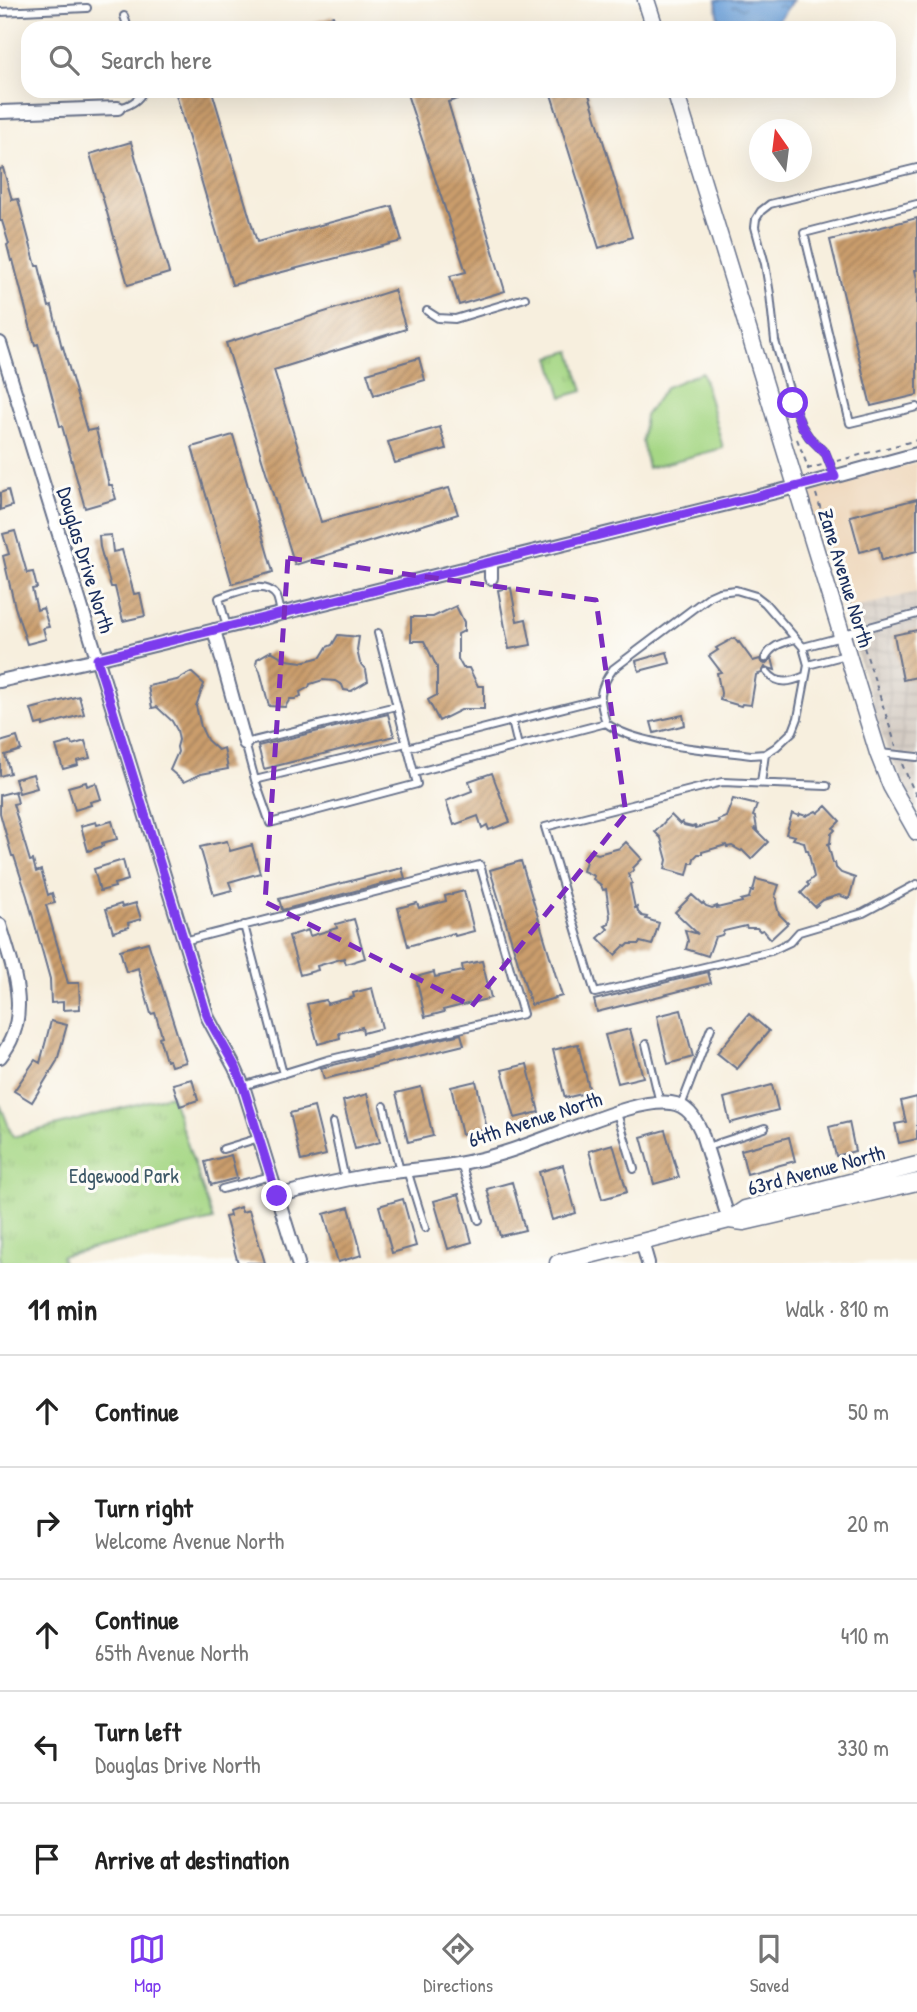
<!DOCTYPE html>
<meta charset="utf-8">
<style>
body{margin:0;font-family:"Patrick Hand",sans-serif;background:#f6f6f6;color:#222}
.compass{position:absolute;left:749px;top:119px;width:63px;height:63px;border-radius:50%;background:#fff;box-shadow:0 7px 28px #0002;rotate:346deg}
.stop{position:absolute;width:21px;height:21px;margin:-16px;border:5px solid #7c3aed;border-radius:50%;background:#fff}
.stop.end{background:#7c3aed;border-color:#fff;box-shadow:0 2px 7px #0008}
.list{margin:0;padding:0;list-style:none}
h2{display:flex;justify-content:space-between;align-items:center;height:91px;margin:0;padding:0 28px;font-size:30px}
h2 small{font-size:23px;font-weight:400;color:#767676}
.list li{display:grid;grid-template-columns:46px 1fr auto;gap:21px;align-items:center;box-sizing:border-box;height:112px;padding:0 28px;border-top:2px solid #e0e0e0}
.list b{display:block;font-size:26px;white-space:nowrap}
.list p{margin:0;font-size:23px;white-space:nowrap;color:#767676}
.list em{font-size:23px;font-style:normal;color:#767676}
.icon{flex:none;width:38px;height:38px;fill:none;stroke:currentColor;stroke-width:2;stroke-linecap:round;stroke-linejoin:round}
.map{position:relative;flex:none;width:917px;height:1263px;overflow:hidden}
.search{position:absolute;background:#fff;box-shadow:0 7px 28px #0002;left:21px;right:21px;top:21px;height:77px;display:flex;align-items:center;gap:18px;box-sizing:border-box;padding:0 24px;border-radius:21px;color:#767676;font-size:26px}
.sheet{height:651px;background:#fff}
nav{display:flex;justify-content:space-around;align-items:center;box-sizing:border-box;height:98px;border-top:2px solid #e0e0e0;background:#fff;font-size:19px;color:#767676}
nav a{display:grid;justify-items:center;gap:4px}
nav .on{color:#7c3aed}
.map>svg:first-child{display:block}
.built{fill:#eed7bb}
.industrial{fill:url(#industrial-grid)}
.green{fill:#a6d785;stroke:#608372;stroke-width:2}
.park{fill:url(#park-tufts);stroke:#608372;stroke-width:2}
.water{fill:url(#water-ripples);stroke:#44689c;stroke-width:2}
.building{fill:url(#building-hatch)}
.lines{fill:none;stroke-linecap:round;stroke-linejoin:round}
.service-casing{stroke:#68728b;stroke-width:10}
.minor-casing{stroke:#68728b;stroke-width:16}
.tertiary-casing{stroke:#68728b;stroke-width:19}
.path{stroke:#68728b;stroke-width:2;stroke-dasharray:5 5;stroke-linecap:butt}
.service{stroke:#fff;stroke-width:6}
.minor{stroke:#fff;stroke-width:12}
.tertiary{stroke:#fff;stroke-width:16}
.route{stroke:#7c3aed;stroke-width:9}
.marked{fill:none;stroke:#7b2cbf;stroke-width:5;stroke-dasharray:14 9;stroke-linejoin:round}
.labels{text-anchor:middle;dominant-baseline:central;stroke-width:6;stroke-linejoin:round;paint-order:stroke}
.street-label{font-size:21px;fill:#1b2f5e;stroke:#fdfcf7}
.park-label{font-size:21px;fill:#3e5968;stroke:#fdfcf7}
</style>
<div class="map">
<svg width="917" height="1263" viewBox="0 0 917 1263">
<defs>
<pattern id="industrial-grid" width="8" height="8" patternUnits="userSpaceOnUse" patternTransform="scale(1.75)"><rect width="8" height="8" fill="#ccc2b9"/><path d="M0 4h8M4 0v8" fill="none" stroke="#afa7a1"/></pattern>
<pattern id="park-tufts" width="24" height="20" patternUnits="userSpaceOnUse" patternTransform="scale(1.75)"><rect width="24" height="20" fill="#a6d785"/><path d="M3 7l-1-3M5 7V3M7 7l1-3M15 17l-1-3M17 17v-4M19 17l1-3" fill="none" stroke="#8eb975"/></pattern>
<pattern id="water-ripples" width="26" height="14" patternUnits="userSpaceOnUse" patternTransform="scale(1.75)"><rect width="26" height="14" fill="#6ea2da"/><path d="M2 4q2-2 4 0t4 0M15 11q2-2 4 0t4 0" fill="none" stroke="#5a84b4"/></pattern>
<pattern id="building-hatch" width="6" height="6" patternUnits="userSpaceOnUse" patternTransform="scale(1.75)"><rect width="6" height="6" fill="#ca9d6c"/><path d="M-1 1l2-2M0 6l6-6M5 7l2-2" fill="none" stroke="#a3805c"/></pattern>
</defs>
<rect width="100%" height="100%" fill="#fdfcf7"/>
<filter id="ink" filterUnits="userSpaceOnUse"><feTurbulence type="fractalNoise" baseFrequency=".0143" numOctaves="2"/><feDisplacementMap in="SourceGraphic" scale="14" xChannelSelector="R" yChannelSelector="G"/><feConvolveMatrix kernelMatrix="1 2 1 2 8 2 1 2 1" color-interpolation-filters="sRGB"/></filter>
<filter id="wash" filterUnits="userSpaceOnUse"><feTurbulence type="fractalNoise" baseFrequency=".00686" numOctaves="4" result="noise"/><feDisplacementMap in="SourceGraphic" scale="28" xChannelSelector="R" yChannelSelector="G"/><feGaussianBlur stdDeviation="1.57" result="paint"/><feColorMatrix in="noise" values="0 0 0 0 0 0 0 0 0 0 0 0 0 0 0 0 0 1.4 0 .05"/><feComposite in="paint" operator="in"/></filter>
<g filter="url(#wash)">
<rect width="100%" height="100%" fill="#f7efde"/>
<!-- built -->
<path class="built" d="M917,463V592L844,611L808,500L811,494L818,486Z"/>
<!-- industrial -->
<path class="industrial" d="M917,592V811L885,746L844,611Z"/>
<!-- green -->
<path class="green" d="M702,372L723,448L648,468L642,441L645,416L666,387Z"/>
<!-- park -->
<path class="park" d="M571,351L583,391L562,397L550,357Z
M171,1095L213,1220L61,1256L63,1263H0V1104L13,1137Z"/>
<!-- water -->
<path class="water" d="M716,0H793L773,28H720Z"/>
<g id="blocks">
<!-- building -->
<path class="building" d="M333,16L337,28H302L301,26Z
M175,91H212L257,242L392,206L402,241L232,285Z
M406,91H477V93L448,102L505,291L459,305L450,276L466,272Z
M550,91H588L632,237L599,248Z
M131,142L169,273L128,285L90,154Z
M3,168L12,200L18,199L36,266H39L49,307L52,306L62,348L63,347L87,431L96,429L109,485H112L116,499L85,508L62,426H60L38,344L35,345L13,260L11,261L7,245L9,244L2,221H0V169Z
M917,218V270H915L917,279V395L871,406L830,240Z
M394,290L406,329L274,370L321,522L449,488L458,514L295,565L226,343Z
M419,358L425,380L374,395L367,373Z
M440,427L446,449L395,463L388,442Z
M233,435L273,572L232,584L192,447Z
M8,490L12,506L0,510V493Z
M917,499V551L882,560L879,547L860,552L850,516Z
M15,531L27,573L33,572L37,588L32,589L37,610L43,608L49,627L43,628L46,639L27,644L15,607L3,556L9,554L3,534Z
M111,535L113,552L122,550L134,594L140,593L145,616L123,621L115,587H111L100,547L99,536Z
M511,588L517,621L526,619L531,645L509,649L498,590Z
M456,606L464,622V631L458,634V659L463,668H469L478,686H484V709H463L439,721L428,700L437,695V667L424,641H411V617H433Z
M917,630V677L903,680L894,635Z
M338,635L359,637L357,650L360,663L366,670L368,681L351,691L344,690L342,685L335,681L323,680L310,684L309,687L300,692L301,696L295,699H290L285,707L269,706L260,671L256,664L257,659L271,651L287,660L302,662L321,657L327,647L332,645Z
M734,638L738,643L739,642L753,661L760,659L761,662L765,664L772,658L775,670L765,667L762,673L756,675L751,705L742,704L741,706L720,700L721,693L717,673L721,672L709,656L718,650L716,648Z
M667,652L670,663L639,671L636,661Z
M191,672L204,684L196,706L201,727L207,740L218,750L224,748L228,769L201,774L184,782L170,770L178,752L177,747L179,740L177,730L172,721L157,707L152,708L148,686L177,680Z
M79,696L84,714L43,726V723L36,725L31,709Z
M388,714L394,736L264,769L258,746Z
M683,715L685,725L654,733L651,722Z
M17,737L21,750L5,755L10,773L0,776V742Z
M85,741L90,758L77,761L78,765L63,769L56,746L71,742L72,745Z
M492,773L510,822L489,830L487,825L482,828L478,816L454,825L446,801L472,791L469,781Z
M33,774L37,788L19,793L15,779Z
M86,782L87,786L96,783L101,799L90,802L91,805L75,810L68,787Z
M15,791L18,803L13,804L30,861L33,860L36,872L41,870L48,895L52,893L55,903L46,905L68,983H79L80,1009L63,1010V1002L51,1003L50,979L27,896L14,856H12L0,813V795Z
M733,799L757,805L753,816L755,817L757,829L754,828L768,842L751,859L742,850L741,851L732,846L727,847L726,845L702,852V854H698L694,858L693,863H690L687,875L665,869L667,860L661,838L655,832L671,815L680,824L682,822L684,825L692,827L695,826L696,828L719,822L718,820L726,817Z
M826,806L840,821L833,828L835,830L831,834L830,843L828,844L833,863H835L836,868L841,873L855,878L849,899L839,895L823,900L815,907L801,893L809,885L807,883L814,877L808,850H806L804,842L793,839L795,836L786,834L792,813L799,816L800,814L806,816L816,811L818,813Z
M112,821L117,839L102,843L103,846L88,851L81,826L96,822L97,825Z
M227,841L230,851L252,845L260,873L229,882L232,890L214,895L200,847Z
M626,842L642,859L633,868L634,870L628,874L632,883L630,884L635,908L637,907L638,912L642,916L647,917L646,919L659,923L652,945L640,942L639,944H629L626,947L624,946L615,955L598,938L608,929L605,926L609,924L610,916L606,889L603,890L601,885L593,879L594,876L583,871L589,851L598,854L620,848Z
M123,860L128,880L114,884L115,887L100,891L94,869Z
M521,861L562,996L531,1005L490,870Z
M402,868L405,878L282,910L279,899Z
M756,879L779,885L775,897L777,899L776,903L779,914L788,923L771,939L763,930L760,931L757,928H747L746,926L724,931L722,935L715,937L708,956L686,949L688,941L685,930L698,934L675,912L692,895L702,904L703,903L706,906L712,908L717,906V908L742,902L741,900L749,898L751,891H753Z
M464,891L474,931L455,936L454,933L408,946L398,908L417,903L419,908L446,901L445,896Z
M136,903L141,919L128,923L129,927L113,932L106,909L121,904L122,907Z
M354,919L365,958L346,964L344,958L317,966L318,970L300,975L289,936L308,930L310,936L337,928L336,924Z
M148,942L186,1062L171,1066L169,1060L166,1061L159,1037L162,1036L157,1019L155,1013L151,1014L138,968L126,972L120,950Z
M482,961L491,998L443,1010L444,1012L425,1017L416,977L434,972L435,977L463,971L462,965Z
M708,972L711,983L597,1012L594,1000Z
M372,988L382,1028L363,1033L362,1027L339,1033L340,1038L318,1044L307,1004L326,1000L327,1004L354,997L353,993Z
M681,1010L693,1057L668,1064L657,1016Z
M749,1014L769,1031L737,1069L717,1053Z
M51,1021L67,1025L57,1061L32,1102L14,1091L35,1060L40,1063Z
M630,1029L643,1077L618,1083L605,1035Z
M461,1034L464,1045L324,1079L321,1068Z
M578,1044L590,1092L565,1098L553,1050Z
M527,1064L539,1112L515,1118L502,1070Z
M192,1079L198,1100L180,1106L173,1084Z
M476,1081L487,1129L462,1135L451,1087Z
M772,1085L778,1110L730,1123L724,1098Z
M421,1087L433,1136L408,1142L396,1093Z
M367,1094L380,1142L355,1149L343,1101Z
M917,1097V1139L899,1143L895,1124L906,1122L901,1101Z
M314,1107L326,1155L301,1161L290,1113Z
M849,1122L855,1151L836,1156L829,1127Z
M665,1130L679,1177L654,1184L641,1137Z
M789,1137L795,1161L747,1174L741,1150Z
M613,1144L627,1192L602,1199L589,1151Z
M231,1155L237,1178L211,1185L205,1162Z
M563,1165L576,1213L552,1220L539,1172Z
M512,1182L525,1230L500,1236L487,1189Z
M459,1194L472,1242L448,1249L434,1201Z
M403,1199L416,1246L392,1253L379,1206Z
M240,1207L242,1212L249,1210L265,1263H238L225,1217L230,1216L229,1211Z
M349,1207L362,1255L338,1262L324,1214Z"/>
</g>
</g>
<g filter="url(#ink)">
<use href="#blocks" fill-opacity="0" stroke="#68728b" stroke-width="2"/>
<g class="lines">
<!-- service casing -->
<g class="service-casing">
<path id="service" d="M0,12L87,8
M124,16L128,28
M118,108C129,106 138,102 143,91
M917,204L804,233L850,423L917,407
M427,311L438,318L455,319L525,298
M835,477L826,454L809,437L801,425L793,403L775,341L770,294L765,264L755,227L756,219L761,211L770,204L917,168
M736,590L756,596L765,603L803,647L808,665L798,718L793,731L776,747L765,754L751,755C713,750 635,746 606,723C599,698 597,691 613,669L710,596L719,592Z
M227,627L219,598C234,593 266,578 277,597C279,602 280,609 281,614
M844,634L917,614
M803,647L841,637
M765,658C772,645 782,643 795,639
M808,665L846,655
M767,672C778,686 791,682 805,676
M396,706L245,743L255,780L406,743
M512,721L518,746
M407,748L599,699
M880,753L917,757
M414,773L606,723
M255,780L270,823L417,784L378,633
M761,783L765,754
M827,786L722,782L545,827L595,993L771,951L790,942L799,932L863,913L917,884
M244,925L283,1074
M184,941L480,865L523,1014L327,1060L243,1086
M646,1044L660,1103
M384,1106L400,1171
M681,1106L711,1028
M617,1113L634,1169
M333,1123L345,1180
M707,1147L765,1128
M223,1149L259,1138
M461,1163L479,1220
M407,1170L425,1228
M222,1189L271,1176"/>
</g>
<!-- minor casing -->
<g class="minor-casing">
<path id="minor" d="M0,112L118,108
M0,343L208,1018L235,1068L243,1086L298,1263
M491,562V578
M214,630L245,743
M0,681L97,659L796,487L917,454
M0,925C13,968 33,1018 0,1057
M277,1196C310,1187 343,1180 376,1174C408,1170 441,1168 472,1161C511,1153 546,1137 583,1124C607,1115 646,1100 671,1103C687,1105 695,1118 701,1131L729,1220
M642,1242L648,1263"/>
</g>
<!-- tertiary casing -->
<g class="tertiary-casing">
<path id="tertiary" d="M646,0L655,28
M675,91L878,753L891,786L917,832
M729,1220L744,1222L917,1182
M558,1263L729,1220L745,1209L917,1165"/>
</g>
<!-- path -->
<path class="path" d="M797,439L809,470
M837,461L917,440
M807,469L822,465
M816,494L856,622
M861,638L896,746
M902,764L917,798"/>
<!-- service -->
<use href="#service" class="service"/>
<!-- minor -->
<use href="#minor" class="minor"/>
<!-- tertiary -->
<use href="#tertiary" class="tertiary"/>
</g>
</g>
<g class="lines" filter="url(#ink)">
<!-- route -->
<path class="route" d="M277,1196L243,1086L236,1068L208,1018L97,659L835,477L826,454L809,437L801,425L793,403"/>
</g>
<!-- marked area -->
<path class="marked" d="M288,558L596,600L626,814L472,1006L265,902Z"/>
<g class="labels">
<!-- street labels -->
<g class="street-label">
<text transform="translate(86 560) rotate(73)">Douglas Drive North</text>
<text transform="translate(846 578) rotate(73)">Zane Avenue North</text>
<text transform="translate(535 1119) rotate(-18)">64th Avenue North</text>
<text transform="translate(816 1170) rotate(-15)">63rd Avenue North</text>
</g>
<!-- park labels -->
<g class="park-label">
<text x="124" y="1175">Edgewood Park</text>
</g>
</g>
</svg>
<svg class="compass" viewBox="-18 -18 36 36"><path d="M0-13l5 13h-10z" fill="#e53935"/><path d="M0 13l5-13h-10z" fill="#767676"/></svg>
<div class="stop" style="left:793px;top:403px"></div>
<div class="stop end" style="left:277px;top:1196px"></div>
<div class="search"><svg class="icon" aria-label="search" viewBox="0 0 24 24"><circle cx="10" cy="10" r="6"/><path d="M15 15l6 6"/></svg>Search here</div>
</div>
<section class="sheet">
<h2>11 min<small>Walk · 810 m</small></h2>
<ul class="list">
<li><svg class="icon" aria-label="ahead" viewBox="0 0 24 24"><path d="M12 20V5M6 11l6-6 6 6"/></svg><div><b>Continue</b></div><em>50 m</em></li>
<li><svg class="icon" aria-label="right" viewBox="0 0 24 24"><path d="M7 20v-9h11M14 6l5 5-5 5"/></svg><div><b>Turn right</b><p>Welcome Avenue North</p></div><em>20 m</em></li>
<li><svg class="icon" aria-label="ahead" viewBox="0 0 24 24"><path d="M12 20V5M6 11l6-6 6 6"/></svg><div><b>Continue</b><p>65th Avenue North</p></div><em>410 m</em></li>
<li><svg class="icon" aria-label="left" viewBox="0 0 24 24"><path d="M17 20v-9H6M10 6l-5 5 5 5"/></svg><div><b>Turn left</b><p>Douglas Drive North</p></div><em>330 m</em></li>
<li><svg class="icon" aria-label="arrive" viewBox="0 0 24 24"><path d="M6 21V4h12l-3 4 3 4H6"/></svg><div><b>Arrive at destination</b></div></li>
</ul>
</section>
<nav>
<a class="on"><svg class="icon" aria-label="map" viewBox="0 0 24 24"><path d="M3 6l6-2 6 2 6-2v14l-6 2-6-2-6 2zM9 4v14M15 6v14"/></svg>Map</a>
<a><svg class="icon" aria-label="directions" viewBox="0 0 24 24"><path d="M12 3l9 9-9 9-9-9zM9 14v-3h6M13 9l2 2-2 2"/></svg>Directions</a>
<a><svg class="icon" aria-label="saved" viewBox="0 0 24 24"><path d="M7 4h10v16l-5-4-5 4z"/></svg>Saved</a>
</nav>
